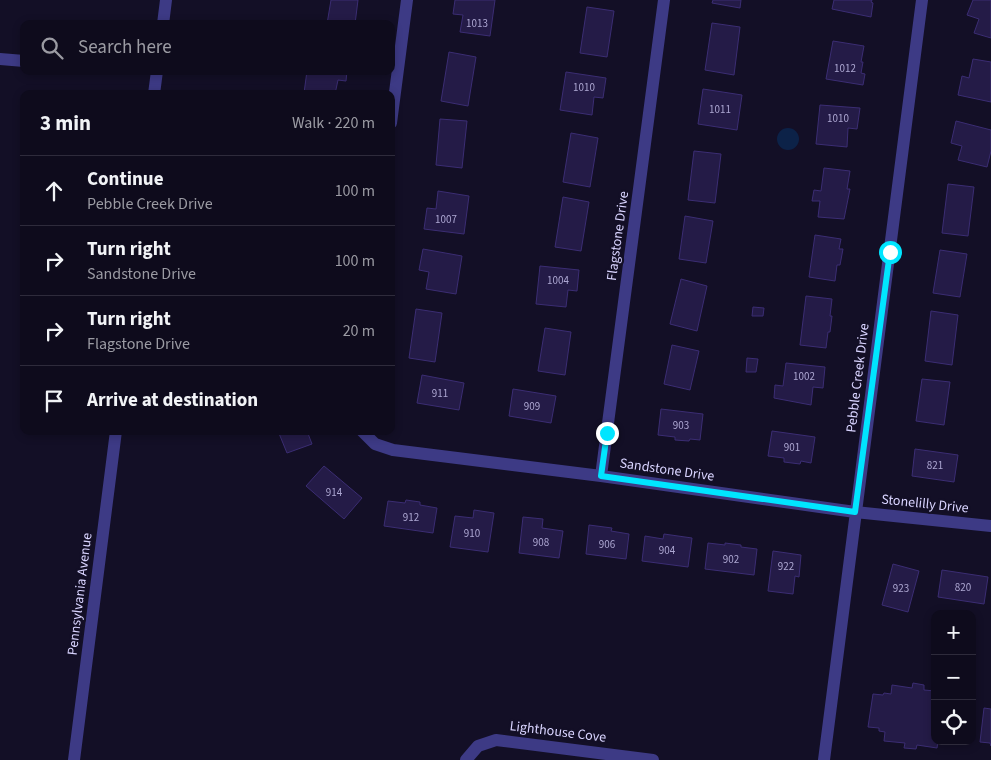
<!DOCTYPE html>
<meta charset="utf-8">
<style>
body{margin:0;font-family:"Source Sans 3",sans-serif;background:#1c1929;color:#f1f3f6}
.controls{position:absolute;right:15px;bottom:15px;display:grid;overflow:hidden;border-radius:10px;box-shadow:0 2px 8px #0003}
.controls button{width:45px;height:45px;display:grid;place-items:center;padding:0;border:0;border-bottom:1px solid #2e2b3b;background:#0e0b1c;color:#f1f3f6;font:25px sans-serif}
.stop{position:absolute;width:15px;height:15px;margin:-11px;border:4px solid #00e5ff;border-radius:50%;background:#fff}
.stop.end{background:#00e5ff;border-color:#fff;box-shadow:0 1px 5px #0008}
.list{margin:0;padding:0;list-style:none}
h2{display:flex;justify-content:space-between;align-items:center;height:65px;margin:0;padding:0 20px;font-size:21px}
h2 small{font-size:16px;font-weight:400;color:#9b9ba3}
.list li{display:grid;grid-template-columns:32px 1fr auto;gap:15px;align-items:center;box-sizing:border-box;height:70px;padding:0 20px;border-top:1px solid #2e2b3b}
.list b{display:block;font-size:19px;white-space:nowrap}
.list p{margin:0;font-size:16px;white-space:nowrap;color:#9b9ba3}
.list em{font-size:16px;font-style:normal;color:#9b9ba3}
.icon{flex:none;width:28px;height:28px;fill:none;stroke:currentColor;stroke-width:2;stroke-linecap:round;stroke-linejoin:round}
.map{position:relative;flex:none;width:991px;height:760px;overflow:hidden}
.search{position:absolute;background:#0e0b1c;box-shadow:0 2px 8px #0003;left:20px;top:20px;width:375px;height:55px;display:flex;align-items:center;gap:12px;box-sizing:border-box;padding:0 18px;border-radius:10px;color:#9b9ba3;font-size:19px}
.panel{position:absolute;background:#0e0b1c;box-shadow:0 2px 8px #0003;left:20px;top:90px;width:375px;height:345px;border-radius:10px}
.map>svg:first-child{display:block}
.water{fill:#0c2248}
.building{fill:#241b47;stroke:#3b2d73}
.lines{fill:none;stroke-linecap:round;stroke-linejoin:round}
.street{stroke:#3d3a85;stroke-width:12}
.route{stroke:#00e5ff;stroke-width:6}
.labels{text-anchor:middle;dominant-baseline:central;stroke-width:4.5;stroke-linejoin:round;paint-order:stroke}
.number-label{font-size:11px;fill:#aca6d1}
.street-label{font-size:14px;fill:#d9d4ff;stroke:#130f26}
</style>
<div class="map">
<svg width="991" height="760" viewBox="0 0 991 760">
<rect width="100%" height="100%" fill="#130f26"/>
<!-- water -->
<path class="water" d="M777 139a11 11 0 1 1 22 0a11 11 0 1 1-22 0Z"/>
<!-- building -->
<path class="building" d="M331,0H358L355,24H327Z
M455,0H495L490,36L460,32L463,15L453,14Z
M713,0H741L740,8L712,3Z
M834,0H872L871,2L873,3L871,17L832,9Z
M973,0H991V38L974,33L979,19L967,15Z
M587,7L614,11L607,57L580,53Z
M712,23L740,27L734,75L705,70Z
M833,41L864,46L861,62H863L861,73L865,74L863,85L826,79Z
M449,52L476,57L468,106L441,101Z
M973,59L991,62V102L958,95L962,76L969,78Z
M307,71H347L346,81L338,80L335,94L304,93Z
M566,72L606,78L603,98L594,97L592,115L560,110Z
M703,89L742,95L737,130L698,124Z
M820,105L860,108L857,129L848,128L847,147L816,144Z
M440,119L467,121L462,168L436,165Z
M956,121L991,130V151L987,167L958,160L962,146L951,143Z
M571,133L598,138L590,187L563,182Z
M694,151L721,154L715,203L688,200Z
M824,168L850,171L847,189H850L844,219L818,217L820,201H812L814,190L821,191Z
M948,184L974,187L968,236L942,233Z
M438,191L469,196L464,234L424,229L427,208L436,209Z
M563,197L589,202L581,251L555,247Z
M685,216L713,221L706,263L679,259Z
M815,235L841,239L839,249H843L840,265H837L835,281L809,277Z
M423,249L462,256L456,294L426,289L429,272L419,270Z
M940,250L967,254L960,297L933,293Z
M540,266L579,270L577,291L568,290L566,307L536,304Z
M681,279L707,286L697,331L670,324Z
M806,296L832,299L830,316H832L830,332H828L826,348L800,345Z
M753,307L764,308L763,316H752Z
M416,309L442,313L435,362L409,358Z
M931,311L958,315L952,365L925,361Z
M545,328L571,332L565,375L538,371Z
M672,345L699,351L690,390L664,384Z
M747,358L758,359L756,372H746Z
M786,363L825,367L823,388L813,387L811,405L774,398L775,385L783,386Z
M422,375L464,383L459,410L417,403Z
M922,379L950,382L944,425L916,421Z
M513,389L556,396L551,423L509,416Z
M661,409L703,414L700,440L690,439L689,441L675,440V437L658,435Z
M278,431H307L312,444L287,453Z
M772,431L815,437L811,463L801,461L800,464L784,462V458L768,456Z
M915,449L958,455L954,482L912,476Z
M324,466L362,498L344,519L306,486Z
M406,500L420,502V505L437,508L433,533L384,526L388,501L405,503Z
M474,510L494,513L488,552L450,547L455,516L473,518Z
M523,517L543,519L542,528L563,531L559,558L519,553Z
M589,525L612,528L611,531L629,534L626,559L586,554Z
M664,534L692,538L688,567L642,561L645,536L663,539Z
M708,543L725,545V543L741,545V547L757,549L754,575L705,569Z
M773,551L801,555L799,577L795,576L793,594L768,591Z
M893,564L919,571L908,612L882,605Z
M942,570L988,577L984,604L938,597Z
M913,683L924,685V690L935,691V741H938L937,748L917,745L916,749L904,748L905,743L884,741L885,732L879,731V728L868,727L873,694L883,695L884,693L891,694L892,685L912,688Z
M984,708L991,709V746L990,743L980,742Z"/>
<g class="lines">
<!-- street -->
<path class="street" d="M163,24L166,0
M0,59L24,61
M154,94L157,71
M391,123L407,0
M362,431L375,444L393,450L601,476L855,512L991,526
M601,476L664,0
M74,760L116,431
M466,760L478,746L496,740L653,760
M824,760L922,0"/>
</g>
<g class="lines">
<!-- route -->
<path class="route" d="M607,433L601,476L855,512L890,252"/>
</g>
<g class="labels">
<!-- number labels -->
<g class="number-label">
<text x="477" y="23">1013</text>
<text x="845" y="68">1012</text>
<text x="584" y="87">1010</text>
<text x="720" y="109">1011</text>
<text x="838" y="118">1010</text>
<text x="446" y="219">1007</text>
<text x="558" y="280">1004</text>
<text x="804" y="376">1002</text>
<text x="440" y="393">911</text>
<text x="532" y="406">909</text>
<text x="681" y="425">903</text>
<text x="792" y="447">901</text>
<text x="935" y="465">821</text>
<text x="334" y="492">914</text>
<text x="411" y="517">912</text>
<text x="472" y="533">910</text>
<text x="541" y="542">908</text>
<text x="607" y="544">906</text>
<text x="667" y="550">904</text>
<text x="731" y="559">902</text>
<text x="786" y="566">922</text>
<text x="963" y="587">820</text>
<text x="901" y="588">923</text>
</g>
<!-- street labels -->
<g class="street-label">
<text transform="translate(618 236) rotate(-82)">Flagstone Drive</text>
<text transform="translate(858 378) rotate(-83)">Pebble Creek Drive</text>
<text transform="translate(667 470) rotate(8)">Sandstone Drive</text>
<text transform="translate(925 504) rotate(6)">Stonelilly Drive</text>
<text transform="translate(80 594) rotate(-83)">Pennsylvania Avenue</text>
<text transform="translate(558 732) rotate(7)">Lighthouse Cove</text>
</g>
</g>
</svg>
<div class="controls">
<button>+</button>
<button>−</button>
<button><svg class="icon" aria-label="locate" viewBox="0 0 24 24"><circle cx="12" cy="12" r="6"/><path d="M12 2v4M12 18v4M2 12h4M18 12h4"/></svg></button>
</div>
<div class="stop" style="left:890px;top:252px"></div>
<div class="stop end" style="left:607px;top:433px"></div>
<div class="search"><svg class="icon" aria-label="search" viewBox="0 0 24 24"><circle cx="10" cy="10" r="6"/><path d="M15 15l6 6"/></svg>Search here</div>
<section class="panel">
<h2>3 min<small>Walk · 220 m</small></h2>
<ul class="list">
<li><svg class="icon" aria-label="ahead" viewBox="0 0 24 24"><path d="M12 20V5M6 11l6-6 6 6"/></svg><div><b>Continue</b><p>Pebble Creek Drive</p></div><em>100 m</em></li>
<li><svg class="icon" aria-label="right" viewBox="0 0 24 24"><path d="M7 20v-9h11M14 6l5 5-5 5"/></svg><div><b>Turn right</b><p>Sandstone Drive</p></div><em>100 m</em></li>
<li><svg class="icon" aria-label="right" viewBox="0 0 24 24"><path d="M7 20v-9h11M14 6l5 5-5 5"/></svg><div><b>Turn right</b><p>Flagstone Drive</p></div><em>20 m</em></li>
<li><svg class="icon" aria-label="arrive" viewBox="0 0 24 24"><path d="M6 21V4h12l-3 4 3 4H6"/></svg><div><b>Arrive at destination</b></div></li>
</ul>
</section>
</div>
